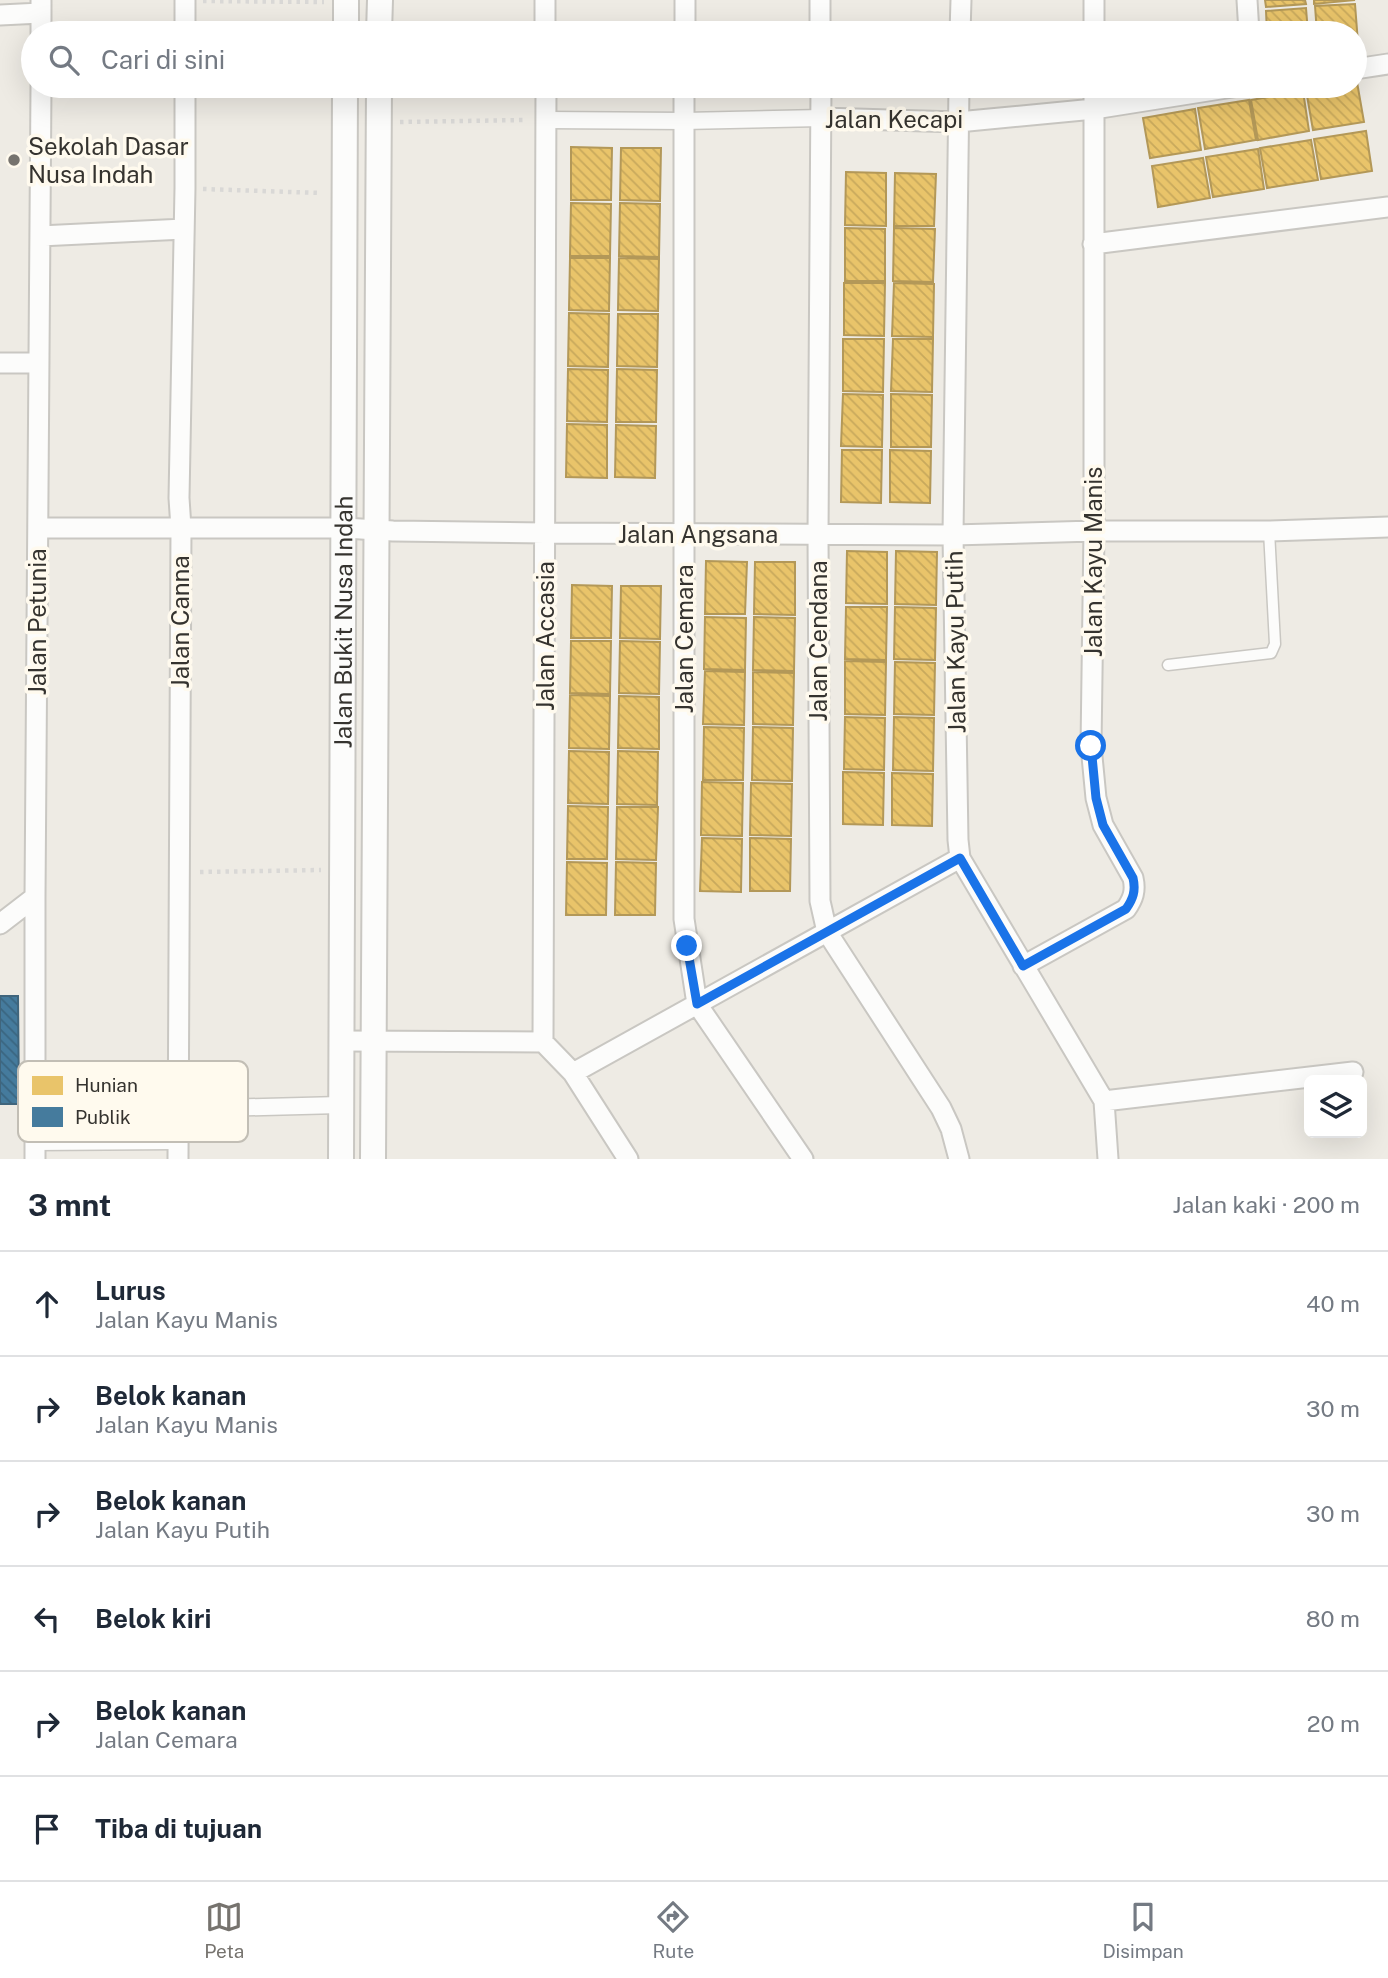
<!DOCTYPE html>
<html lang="id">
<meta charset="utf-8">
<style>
body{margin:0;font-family:"Public Sans",sans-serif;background:#f2f2f3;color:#1f2937}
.controls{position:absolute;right:21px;bottom:21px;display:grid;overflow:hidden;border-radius:10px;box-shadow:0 7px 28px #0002}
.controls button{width:63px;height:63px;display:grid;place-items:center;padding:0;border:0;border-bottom:2px solid #e0e1e3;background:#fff;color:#1f2937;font:35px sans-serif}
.stop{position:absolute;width:21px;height:21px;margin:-16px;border:5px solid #1a73e8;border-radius:50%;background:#fff}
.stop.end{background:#1a73e8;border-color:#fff;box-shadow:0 2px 7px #0008}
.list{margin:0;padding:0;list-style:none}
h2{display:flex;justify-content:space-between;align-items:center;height:91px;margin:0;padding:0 28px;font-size:30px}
h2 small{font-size:23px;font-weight:400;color:#747a83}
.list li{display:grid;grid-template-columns:46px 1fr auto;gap:21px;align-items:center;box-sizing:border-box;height:105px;padding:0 28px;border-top:2px solid #e0e1e3}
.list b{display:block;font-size:26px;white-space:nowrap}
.list p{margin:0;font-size:23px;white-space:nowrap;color:#747a83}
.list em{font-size:23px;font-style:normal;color:#747a83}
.icon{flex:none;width:38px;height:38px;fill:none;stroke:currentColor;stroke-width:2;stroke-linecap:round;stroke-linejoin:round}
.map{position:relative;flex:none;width:1388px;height:1159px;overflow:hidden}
.search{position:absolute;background:#fff;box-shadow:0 7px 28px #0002;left:21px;right:21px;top:21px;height:77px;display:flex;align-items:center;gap:18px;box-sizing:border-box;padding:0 24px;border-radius:38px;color:#747a83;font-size:26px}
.sheet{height:721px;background:#fff}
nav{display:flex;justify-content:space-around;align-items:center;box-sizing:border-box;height:98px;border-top:2px solid #e0e1e3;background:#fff;font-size:19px;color:#747a83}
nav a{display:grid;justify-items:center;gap:4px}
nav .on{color:#76736e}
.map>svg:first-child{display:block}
.homes{fill:url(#homes-back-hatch);stroke:#b39858;stroke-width:2}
.public{fill:url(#public-back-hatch);stroke:#40657c;stroke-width:2}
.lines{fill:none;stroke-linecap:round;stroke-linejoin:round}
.service-casing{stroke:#c9c7c2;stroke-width:13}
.pedestrian-casing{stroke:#c9c7c2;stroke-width:19}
.minor-casing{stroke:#c9c7c2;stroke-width:23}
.tertiary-casing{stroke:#c9c7c2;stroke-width:28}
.path{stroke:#d9d8d6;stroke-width:4.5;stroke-dasharray:3.5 5;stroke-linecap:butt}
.service{stroke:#fcfcfb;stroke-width:10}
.pedestrian{stroke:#fcfcfb;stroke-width:16}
.minor{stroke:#fcfcfb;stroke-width:19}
.tertiary{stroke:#fcfcfb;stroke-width:24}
.route{stroke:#1a73e8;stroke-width:9}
.poi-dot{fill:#76736e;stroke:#fffaee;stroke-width:2.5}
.labels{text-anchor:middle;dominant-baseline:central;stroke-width:7;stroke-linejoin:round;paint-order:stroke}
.street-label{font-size:24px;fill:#35332f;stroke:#fffaee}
.poi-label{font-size:24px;fill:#35332f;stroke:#fffaee;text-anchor:start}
.key{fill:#fffaee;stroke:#c2beb5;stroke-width:2}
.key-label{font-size:19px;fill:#35332f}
</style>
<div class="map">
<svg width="1388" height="1159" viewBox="0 0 1388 1159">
<defs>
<pattern id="homes-back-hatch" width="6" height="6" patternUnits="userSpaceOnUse" patternTransform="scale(1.75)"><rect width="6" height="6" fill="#e9c46a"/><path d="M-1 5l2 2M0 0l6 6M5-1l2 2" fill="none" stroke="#c8a95c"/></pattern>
<pattern id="public-back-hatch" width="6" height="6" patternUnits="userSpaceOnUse" patternTransform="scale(1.75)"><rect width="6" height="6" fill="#457b9d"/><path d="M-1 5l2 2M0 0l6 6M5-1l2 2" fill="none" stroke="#3a6580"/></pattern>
</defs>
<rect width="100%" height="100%" fill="#eeebe4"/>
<!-- homes -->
<path class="homes" d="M1265,0H1305L1306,4L1266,7Z
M1314,0H1355L1314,4Z
M1355,4L1359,56H1355V33H1317L1315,6Z
M1306,8L1308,33H1267L1266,11Z
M1355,82H1357L1364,122L1313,130L1306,90L1334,86H1355Z
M1303,91L1309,131L1258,140L1251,100Z
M1249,100L1256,140L1205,149L1198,108Z
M1195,109L1201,150L1150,158L1143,118Z
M1366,131L1372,171L1321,179L1314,139Z
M1311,140L1318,180L1267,188L1260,148Z
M571,147L612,148L611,200H571Z
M621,148H661L660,201L620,200Z
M1258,149L1264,189L1213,197L1206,157Z
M1203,158L1210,198L1158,207L1152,166Z
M846,172L886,173V226L845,225Z
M895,173L936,174L934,226H894Z
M571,203L611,204L610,256H570Z
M620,203L660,204L659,257L619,256Z
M845,228L885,229V281H845Z
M894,228L935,229L933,282L893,281Z
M570,258H610L609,311L569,310Z
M619,258L659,259L658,311L618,310Z
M844,283H885L884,336L844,335Z
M894,283L934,284L933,337L892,336Z
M569,313L609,314L608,367L568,366Z
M618,314H658L657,367L617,366Z
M843,339H884L883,392L843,391Z
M893,339H933L932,392L891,391Z
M568,369L608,370L607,422L567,421Z
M617,369L657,370L656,422H616Z
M843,394L883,395L882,447L841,446Z
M891,394L932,395L931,447H891Z
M567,424L607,425V478L566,477Z
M616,425L656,426L655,478L615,477Z
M842,450H882L881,503L841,502Z
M890,450L931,451L930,503L890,502Z
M847,551L887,552V604L846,603Z
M896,551L937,552L936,605L895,604Z
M706,561L747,562L745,614H705Z
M755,562H795V615L754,614Z
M572,585L612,586L611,638H571Z
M621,586H661L660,639L620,638Z
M846,607H887L886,660L845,659Z
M895,607L936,608L935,660L894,659Z
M705,617L746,618L745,670L704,669Z
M754,617L795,618L794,671L753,670Z
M571,641H611L610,694L570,693Z
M620,641L660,642L659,694L619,693Z
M845,661L886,662L885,715L845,714Z
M895,662L935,663L934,715L894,714Z
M705,671L745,672L744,725L703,724Z
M753,672L794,673L793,725L753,724Z
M570,695L610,696L609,749L569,748Z
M619,696L659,697V749L618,748Z
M845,717L885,718L884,770L844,769Z
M894,717L934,718L933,771L893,770Z
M704,727L744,728L743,780H703Z
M753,727L793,728L792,781L752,780Z
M569,751L609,752L608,804L568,803Z
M618,751L658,752L657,805L617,804Z
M843,772L884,773L883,825L843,824Z
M892,773L933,774L932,826L892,825Z
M702,782L743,783L742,836L701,835Z
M751,783L792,784L791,836L750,835Z
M568,806L608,807L607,859H567Z
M617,807H658L656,860L616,859Z
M702,838L742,839L741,892L700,891Z
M750,838L791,839L790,891H750Z
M567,862L607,863L606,915H566Z
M616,862L656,863L655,915H615Z"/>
<!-- public -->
<path class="public" d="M0,996H18L19,1104H0Z"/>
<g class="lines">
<!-- service casing -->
<g class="service-casing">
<path id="service" d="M1168,665L1271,653L1275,644L1269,531"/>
</g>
<!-- pedestrian casing -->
<g class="pedestrian-casing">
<path id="pedestrian" d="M547,120L684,121L822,118
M179,1109L340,1105
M35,1142L177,1141"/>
</g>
<!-- minor casing -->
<g class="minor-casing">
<path id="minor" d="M185,0V33
M545,0V33
M820,0V33
M1247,0L1249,33
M41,1V33
M0,15L41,13
M685,33V0
M960,33L961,0
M1094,33V0
M1355,69L1388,64
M546,86L543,1042L573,1073L628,1159
M684,86V919L697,1004L803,1159
M821,86L818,535L820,901L827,932L941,1108L951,1129L959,1159
M959,86L953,535L958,840L960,858L1104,1101L1108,1159
M822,118L958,122L1094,109L1239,86
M40,236L184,229
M1093,244L1388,207
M0,363H39
M38,528H345L393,531L545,533L953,535L1094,531H1269L1388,527
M0,924L35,897
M1023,966L1126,909C1133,899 1136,891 1133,878L1103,825L1096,798L1091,746L1094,531V86
M340,1041L543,1042
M573,1073L960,858
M1104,1101L1353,1072
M35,1159V897L41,86
M178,1159L181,528L179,498L185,188V86"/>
</g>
<!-- tertiary casing -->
<g class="tertiary-casing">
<g id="tertiary">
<path d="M346,33V0"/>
<path d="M379,33L380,0"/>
<path id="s1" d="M341,1159L345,86"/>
<path d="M373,1159L379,86"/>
</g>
</g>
<!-- path -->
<path class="path" d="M203,1L324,2
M400,122L525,120
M203,189L321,193
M200,872L321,870"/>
<!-- service -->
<use href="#service" class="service"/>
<!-- pedestrian -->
<use href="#pedestrian" class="pedestrian"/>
<!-- minor -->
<use href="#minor" class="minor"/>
<!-- tertiary -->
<use href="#tertiary" class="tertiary"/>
</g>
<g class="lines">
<!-- route -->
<path class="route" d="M687,946L697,1004L960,858L1023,966L1126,909C1133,899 1136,891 1133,878L1103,825L1096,798L1091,746"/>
</g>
<!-- markers -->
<circle class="poi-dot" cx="14" cy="160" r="7"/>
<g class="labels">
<!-- street labels -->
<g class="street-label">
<text x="894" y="119">Jalan Kecapi</text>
<text x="698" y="534">Jalan Angsana</text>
<text transform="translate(1093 562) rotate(-90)">Jalan Kayu Manis</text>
<text transform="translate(37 622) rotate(-90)">Jalan Petunia</text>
<text transform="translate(180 622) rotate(-90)">Jalan Canna</text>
<text stroke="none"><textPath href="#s1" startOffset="537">Jalan Bukit Nusa Indah</textPath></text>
<text transform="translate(545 636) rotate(-90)">Jalan Accasia</text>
<text transform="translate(684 639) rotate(-90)">Jalan Cemara</text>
<text transform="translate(818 641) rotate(-90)">Jalan Cendana</text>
<text transform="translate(955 642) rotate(-91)">Jalan Kayu Putih</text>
</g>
<!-- poi labels -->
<g class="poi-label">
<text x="28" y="146">Sekolah Dasar<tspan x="28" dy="28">Nusa Indah</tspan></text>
</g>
</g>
<!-- legend -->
<rect x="18" y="1061" width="230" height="81" rx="10" class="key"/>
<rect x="32" y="1076" width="31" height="19" fill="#e9c46a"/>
<rect x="32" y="1107" width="31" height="20" fill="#457b9d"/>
<g class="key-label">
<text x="75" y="1092">Hunian</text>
<text x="75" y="1124">Publik</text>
</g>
</svg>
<div class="controls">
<button><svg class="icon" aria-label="layers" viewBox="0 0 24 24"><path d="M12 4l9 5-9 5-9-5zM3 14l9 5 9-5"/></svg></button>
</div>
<div class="stop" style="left:1091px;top:746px"></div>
<div class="stop end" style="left:687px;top:946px"></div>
<div class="search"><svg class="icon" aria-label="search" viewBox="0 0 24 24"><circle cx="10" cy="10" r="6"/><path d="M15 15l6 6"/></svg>Cari di sini</div>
</div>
<section class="sheet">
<h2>3 mnt<small>Jalan kaki · 200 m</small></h2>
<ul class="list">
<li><svg class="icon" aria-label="ahead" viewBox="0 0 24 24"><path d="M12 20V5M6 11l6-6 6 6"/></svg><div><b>Lurus</b><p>Jalan Kayu Manis</p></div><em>40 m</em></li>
<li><svg class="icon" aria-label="right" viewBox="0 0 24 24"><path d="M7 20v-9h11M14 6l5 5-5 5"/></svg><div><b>Belok kanan</b><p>Jalan Kayu Manis</p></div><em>30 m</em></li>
<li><svg class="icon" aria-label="right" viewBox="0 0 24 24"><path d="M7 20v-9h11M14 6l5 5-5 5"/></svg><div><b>Belok kanan</b><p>Jalan Kayu Putih</p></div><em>30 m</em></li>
<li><svg class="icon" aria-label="left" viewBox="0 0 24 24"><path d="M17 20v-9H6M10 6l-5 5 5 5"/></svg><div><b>Belok kiri</b></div><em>80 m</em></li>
<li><svg class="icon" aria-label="right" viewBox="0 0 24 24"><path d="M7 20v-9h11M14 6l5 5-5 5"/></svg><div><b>Belok kanan</b><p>Jalan Cemara</p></div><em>20 m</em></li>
<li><svg class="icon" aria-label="arrive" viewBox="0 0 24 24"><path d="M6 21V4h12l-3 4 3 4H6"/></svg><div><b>Tiba di tujuan</b></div></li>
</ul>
</section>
<nav>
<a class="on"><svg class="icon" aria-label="map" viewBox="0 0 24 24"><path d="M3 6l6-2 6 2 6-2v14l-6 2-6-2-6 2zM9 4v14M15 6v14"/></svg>Peta</a>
<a><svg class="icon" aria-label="directions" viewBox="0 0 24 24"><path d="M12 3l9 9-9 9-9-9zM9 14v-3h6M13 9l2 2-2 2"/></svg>Rute</a>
<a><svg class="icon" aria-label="saved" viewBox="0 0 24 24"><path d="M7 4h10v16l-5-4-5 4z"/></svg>Disimpan</a>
</nav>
